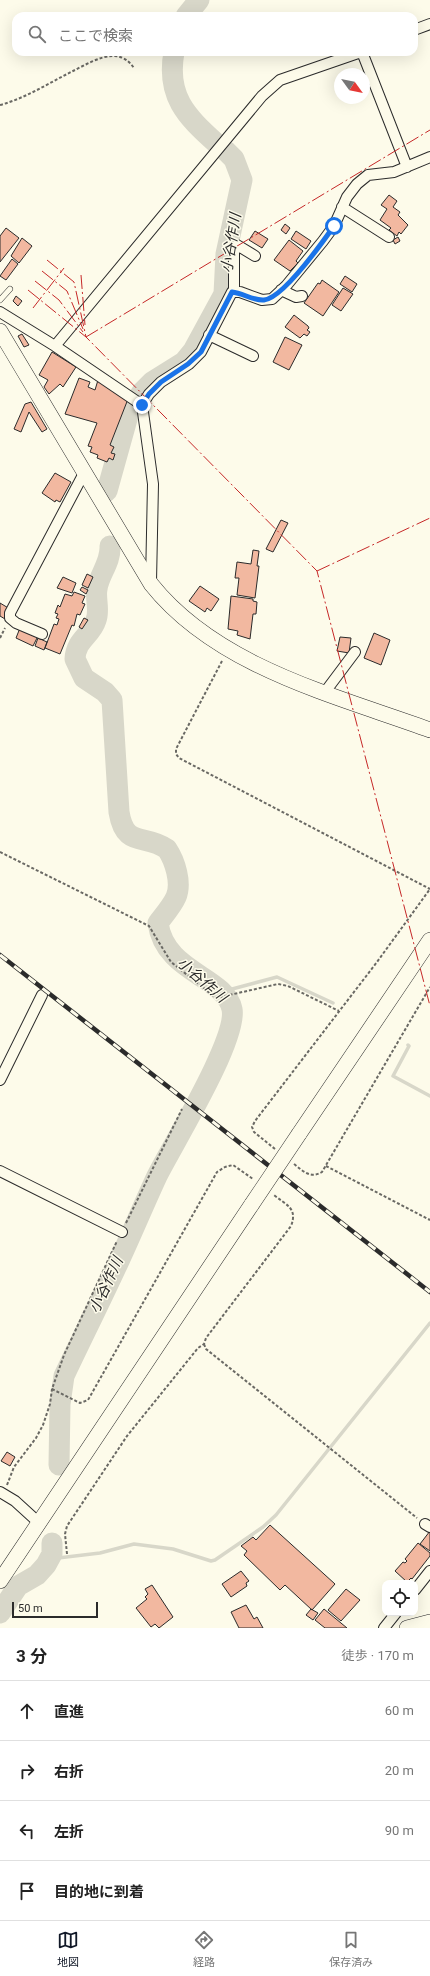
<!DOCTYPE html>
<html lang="ja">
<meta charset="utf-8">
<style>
body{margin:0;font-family:Roboto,"Noto Sans JP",sans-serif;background:#f6f6f6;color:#222}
.controls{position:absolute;right:12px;bottom:12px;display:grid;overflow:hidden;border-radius:8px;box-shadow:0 4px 16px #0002}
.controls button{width:36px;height:36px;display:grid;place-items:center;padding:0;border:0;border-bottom:1px solid #e0e0e0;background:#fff;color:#222;font:20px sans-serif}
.compass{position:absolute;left:334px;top:68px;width:36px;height:36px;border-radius:50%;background:#fff;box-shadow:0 4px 16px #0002;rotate:123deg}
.scale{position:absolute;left:12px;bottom:10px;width:86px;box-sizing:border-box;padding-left:4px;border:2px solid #2b2b2b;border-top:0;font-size:11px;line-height:14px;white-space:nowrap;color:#2b2b2b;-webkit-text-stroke:3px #fdfbea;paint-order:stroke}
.stop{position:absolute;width:12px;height:12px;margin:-9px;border:3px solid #1a73e8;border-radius:50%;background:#fff}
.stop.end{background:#1a73e8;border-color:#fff;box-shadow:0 1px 4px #0008}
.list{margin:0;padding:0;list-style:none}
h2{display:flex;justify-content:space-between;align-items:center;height:52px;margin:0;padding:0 16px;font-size:17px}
h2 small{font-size:13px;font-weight:400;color:#767676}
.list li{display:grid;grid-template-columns:26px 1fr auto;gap:12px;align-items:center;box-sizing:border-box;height:60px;padding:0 16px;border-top:1px solid #e0e0e0}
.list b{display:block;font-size:15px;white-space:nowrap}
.list em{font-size:13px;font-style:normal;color:#767676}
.icon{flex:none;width:22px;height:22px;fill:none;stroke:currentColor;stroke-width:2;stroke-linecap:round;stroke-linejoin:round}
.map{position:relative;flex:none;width:430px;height:1628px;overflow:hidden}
.search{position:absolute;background:#fff;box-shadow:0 4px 16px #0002;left:12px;right:12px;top:12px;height:44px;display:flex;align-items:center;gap:10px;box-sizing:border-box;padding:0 14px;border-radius:12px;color:#767676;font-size:15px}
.sheet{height:292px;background:#fff}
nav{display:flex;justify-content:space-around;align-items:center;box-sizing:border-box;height:56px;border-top:1px solid #e0e0e0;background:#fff;font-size:11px;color:#767676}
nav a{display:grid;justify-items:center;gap:2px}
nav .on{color:#111827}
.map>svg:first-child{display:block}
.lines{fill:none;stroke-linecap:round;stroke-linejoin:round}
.stream{stroke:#d8d7c9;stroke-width:3.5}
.river{stroke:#d8d7c9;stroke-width:21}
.building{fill:#f2b8a0;stroke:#2b2b2b}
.lane-casing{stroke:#2b2b2b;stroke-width:6}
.street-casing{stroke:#2b2b2b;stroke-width:12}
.secondary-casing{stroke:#2b2b2b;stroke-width:16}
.path{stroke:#6a6964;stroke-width:2;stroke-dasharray:3 2;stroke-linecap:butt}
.lane{stroke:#fdfbea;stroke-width:5}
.street{stroke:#fdfbea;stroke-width:10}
.secondary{stroke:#fdfbea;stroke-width:15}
.rail-casing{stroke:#2b2b2b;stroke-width:4.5}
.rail{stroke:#fdfbea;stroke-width:3;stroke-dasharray:9;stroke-linecap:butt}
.secondary-bridge-casing{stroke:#2b2b2b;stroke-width:16;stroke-linecap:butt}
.secondary-bridge{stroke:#fdfbea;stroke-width:15}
.power{stroke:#c62828;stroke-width:1;stroke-dasharray:14 3 2 3;stroke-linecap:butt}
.route{stroke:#1a73e8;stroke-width:5}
.labels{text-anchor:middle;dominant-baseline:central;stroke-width:3;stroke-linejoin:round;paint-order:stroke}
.water-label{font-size:15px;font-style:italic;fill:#2b2b2b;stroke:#fdfbea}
</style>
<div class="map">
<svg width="430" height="1628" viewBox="0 0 430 1628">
<rect width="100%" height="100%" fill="#fdfbea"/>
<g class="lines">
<!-- stream -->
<path class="stream" d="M221,992L277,977L333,1003
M408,1045L409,1046L393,1076L430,1096
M52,1554L58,1558L100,1553L134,1544L173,1549L211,1561L215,1560L263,1527L276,1515L430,1323"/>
<!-- river -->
<path class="river" d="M186,16L199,0
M174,52C166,96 186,116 216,143
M107,491L129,412L142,392L152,382L184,362L193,351L224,294L226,254L242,180L234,159L226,151
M59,1465L60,1404L64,1376C82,1338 101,1300 119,1261C132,1233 144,1204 157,1176C173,1144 238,1039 232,1009C225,976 165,973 158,923C164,915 172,906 176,897C182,883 175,861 167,849C145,833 125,849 119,812L112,700L105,692L84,678L75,659C76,639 91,636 96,620C100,610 95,599 97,589C99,574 111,563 110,546
M0,1613L18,1586L37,1575L46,1565L52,1554V1543"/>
</g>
<!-- building -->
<path class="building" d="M389,195L397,201L393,207L400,212L398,215L408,225L401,234L399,232L397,236L389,230L391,228L380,220L387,209L381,205Z
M285,224L290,228L286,234L281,230Z
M6,228L19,238L0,262V236Z
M255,231L268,239L262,248L249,240Z
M296,231L311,241L306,249L291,239Z
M398,237L400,241L395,244L393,240Z
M22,238L32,246L19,263L11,256Z
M289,240L303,251L296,261L298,263L290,271L274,260Z
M12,259L18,264L6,280L0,276Z
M345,276L357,284L352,292L340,284Z
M322,280L339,292L323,316L304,303L318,283L320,284Z
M343,288L353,294L341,311L332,305Z
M16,296L22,301L18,306L13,301Z
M294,315L308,326L309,328L307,330L310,332L307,336L304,334L300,338L285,327Z
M22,334L29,345L24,347L18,336Z
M285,337L302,345L289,370L273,362Z
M52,352L76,367L63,387L60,384L49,394L44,387L48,380L39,375Z
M79,378L90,382L88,387L95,390L98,380L128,399L110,445L114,447L111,453L115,454L113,460L109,458L107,462L97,458L98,455L90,452L92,447L88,446L97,423L65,414Z
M31,402L47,429L42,432L29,412L21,432L14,429L25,404Z
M55,473L71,482L60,502L56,500L55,502L42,493Z
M281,520L288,523L273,552L266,549Z
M253,550L259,551L257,566H259L255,598L237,595L239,578H235L237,562L251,564Z
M87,574L93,577L88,588L82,585Z
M63,577L76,583L72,593L57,588Z
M200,586L219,599L211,611L207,608L205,612L189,601Z
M82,587L88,590L86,594L80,590Z
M74,592L85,596L82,603L85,604L80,615L77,614L74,626L72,625L60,654L45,648L54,624L57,625L59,619L56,618L58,614L55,613L58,605L60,607L65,594L72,596Z
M231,596L253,599V601L257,602L256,614H253L250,639L237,635L238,631L228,629Z
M0,603L10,609L5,619L0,616Z
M84,618L88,620L82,629L79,627Z
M20,628L38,636L33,646L16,638Z
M374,633L390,640L381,665L364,658Z
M340,637L351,638L349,653L337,651Z
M38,638L47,642L44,650L35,646Z
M7,1452L15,1457L10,1466L1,1461Z
M270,1525L335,1584L312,1610L285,1585L280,1590L244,1555L247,1551L241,1546L253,1537L256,1540Z
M430,1531V1551L420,1544Z
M418,1543L430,1553V1556L412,1579L411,1578L407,1582L395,1571L403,1562L405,1563L407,1561L405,1559Z
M241,1571L249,1581L246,1583L247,1586L231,1597L222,1584Z
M152,1585L173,1617L159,1628L155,1624L151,1627L136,1608L147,1599L145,1597L148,1594L145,1589Z
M346,1589L360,1600L341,1621L328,1610Z
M246,1605L254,1619L257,1617L263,1628H239L231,1612Z
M311,1609L318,1613L313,1620L306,1615Z
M324,1609L347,1628H325L315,1620Z"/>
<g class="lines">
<!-- lane casing -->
<g class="lane-casing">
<path id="lane" d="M0,300L10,289"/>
</g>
<!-- street casing -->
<g class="street-casing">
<path id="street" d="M414,30L430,24
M362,52L407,167
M342,207L389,237
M281,290L296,297L302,296
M234,292V252L237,245L255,256
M0,312L55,346L142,405L153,484L151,582
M209,335L253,356
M55,346L262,96L280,80L361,52
M142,405L149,394L161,382L189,364L201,352L232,292H240L262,300L272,299L286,286L323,241L334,226L347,197L357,184L368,175L394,172L430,157
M42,634L16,623L10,618V613L84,473
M325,692L355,652
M0,1080L42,995
M0,1171L122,1232
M0,1492L15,1501L38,1522
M425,1524L430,1527
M415,1590L430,1571
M384,1628L396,1613"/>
</g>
<!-- secondary casing -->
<g class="secondary-casing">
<path id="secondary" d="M0,331L151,584C217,667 334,695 430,730
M299,1134L430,940
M0,1581L252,1204
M407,1628L430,1622"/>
</g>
<!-- path -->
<path class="path" d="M0,105C26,98 49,83 73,71C85,65 100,56 113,56C123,56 129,61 134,68
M0,638L5,628
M222,661L176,749V754L179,758L430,889
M0,852L149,926L171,962L216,998L278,984L288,986L339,1011
M275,1149L254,1132L252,1127L255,1121L377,962L430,889
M294,1164C303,1171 310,1179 322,1172L430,987
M326,1166L430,1220
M126,1223L182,1109
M204,1344L206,1349L417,1518
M52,1389L80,1403L88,1400L217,1172L225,1167L233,1165L253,1179
M7,1485L14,1467L36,1438L43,1425L50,1404L52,1389L64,1355L117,1241
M67,1554L65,1534L67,1526L127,1436L198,1348L204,1344L206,1338L291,1226C298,1208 286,1205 274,1195"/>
<!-- lane -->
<use href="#lane" class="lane"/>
<!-- street -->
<use href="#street" class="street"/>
<!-- secondary -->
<use href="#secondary" class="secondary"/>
<!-- rail casing -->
<g class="rail-casing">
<path id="rail" d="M0,955L430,1292"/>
</g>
<!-- rail -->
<use href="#rail" class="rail"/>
<!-- secondary-bridge casing -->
<g class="secondary-bridge-casing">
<path id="secondary-bridge" d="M252,1204L299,1134"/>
</g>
<!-- secondary-bridge -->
<use href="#secondary-bridge" class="secondary-bridge"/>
<!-- power -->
<path class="power" d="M47,260L74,282L86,337
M42,271L67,291L83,329
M81,275L85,325
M35,281L59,300L83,332
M28,290L86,337L317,571L430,1006
M33,308L64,268
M86,337L430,130
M317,571L430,518"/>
</g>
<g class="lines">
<!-- route -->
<path class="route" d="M142,405L149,394L161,382L188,364L201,352L232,292C243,293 253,301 264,300C283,298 322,243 334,226"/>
</g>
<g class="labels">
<!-- water labels -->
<g class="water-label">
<text transform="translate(231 243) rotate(-81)">小谷作川</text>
<text transform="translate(202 980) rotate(41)">小谷作川</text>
<text transform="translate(106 1285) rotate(-65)">小谷作川</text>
</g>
</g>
</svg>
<div class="controls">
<button><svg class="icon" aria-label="locate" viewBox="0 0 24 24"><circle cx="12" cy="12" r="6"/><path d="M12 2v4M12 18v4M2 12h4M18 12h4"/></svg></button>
</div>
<svg class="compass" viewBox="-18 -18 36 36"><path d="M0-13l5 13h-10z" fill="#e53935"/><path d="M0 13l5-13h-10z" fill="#767676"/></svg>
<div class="scale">50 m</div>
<div class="stop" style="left:334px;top:226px"></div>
<div class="stop end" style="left:142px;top:405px"></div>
<div class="search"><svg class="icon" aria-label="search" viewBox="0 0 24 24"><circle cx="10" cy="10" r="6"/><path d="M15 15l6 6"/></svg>ここで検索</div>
</div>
<section class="sheet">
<h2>3 分<small>徒歩 · 170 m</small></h2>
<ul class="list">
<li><svg class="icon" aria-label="ahead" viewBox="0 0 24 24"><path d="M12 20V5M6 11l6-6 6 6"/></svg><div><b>直進</b></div><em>60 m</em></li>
<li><svg class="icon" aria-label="right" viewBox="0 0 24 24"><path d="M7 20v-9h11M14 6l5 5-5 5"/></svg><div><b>右折</b></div><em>20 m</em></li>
<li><svg class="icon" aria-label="left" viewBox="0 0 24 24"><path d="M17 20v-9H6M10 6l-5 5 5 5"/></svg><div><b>左折</b></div><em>90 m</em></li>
<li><svg class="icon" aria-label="arrive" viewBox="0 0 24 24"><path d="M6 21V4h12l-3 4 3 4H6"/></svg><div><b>目的地に到着</b></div></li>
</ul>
</section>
<nav>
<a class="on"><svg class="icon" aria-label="map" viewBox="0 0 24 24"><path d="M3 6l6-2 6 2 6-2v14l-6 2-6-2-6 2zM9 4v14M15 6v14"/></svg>地図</a>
<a><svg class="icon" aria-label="directions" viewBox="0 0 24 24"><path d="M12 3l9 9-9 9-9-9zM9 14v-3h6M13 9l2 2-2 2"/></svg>経路</a>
<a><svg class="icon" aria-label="saved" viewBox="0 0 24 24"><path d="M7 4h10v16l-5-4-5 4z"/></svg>保存済み</a>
</nav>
